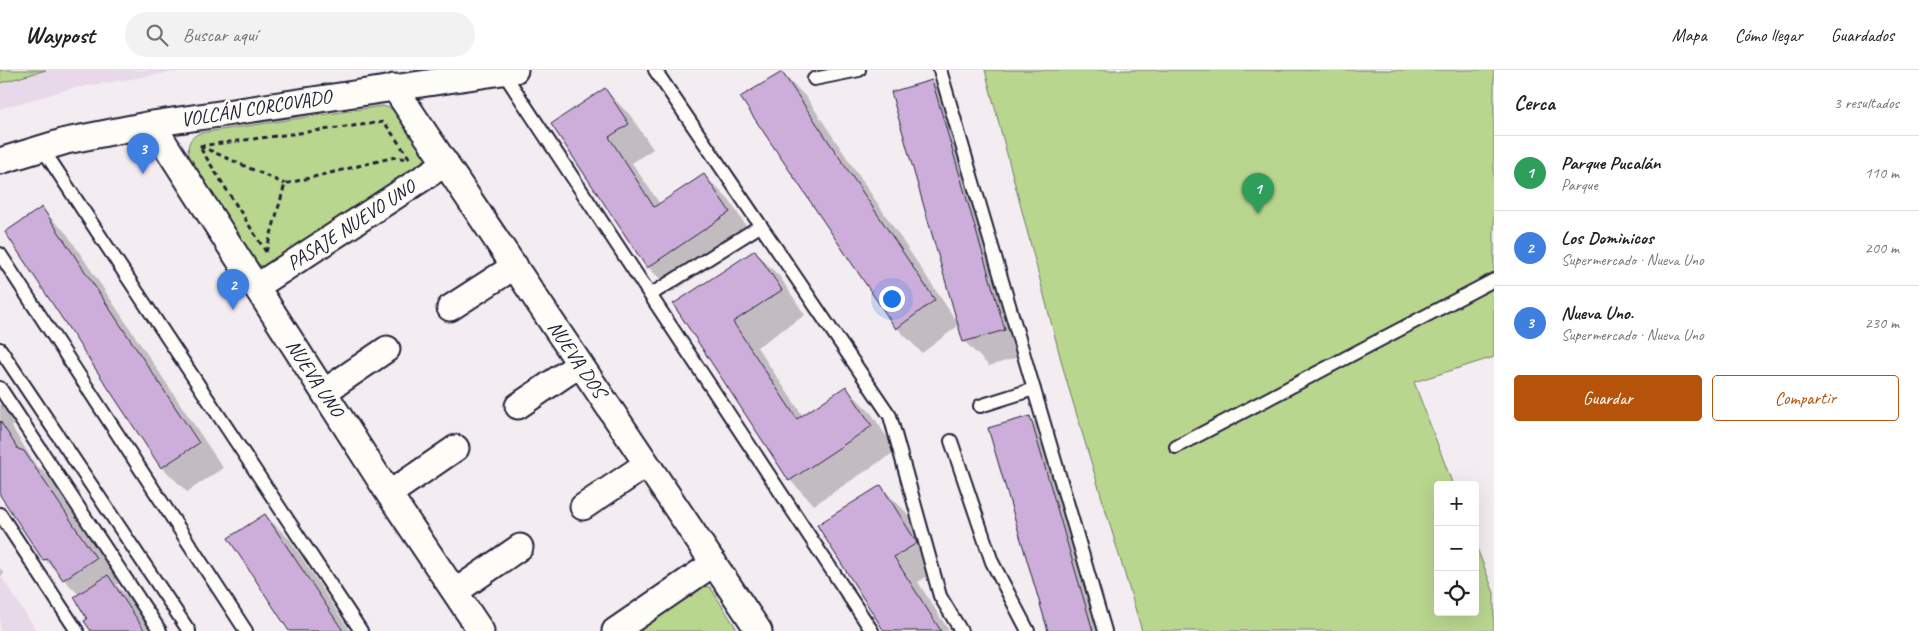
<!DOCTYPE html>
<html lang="es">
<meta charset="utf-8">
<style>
body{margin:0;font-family:Caveat,sans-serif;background:#f2f2f2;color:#222}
.controls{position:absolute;right:15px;bottom:15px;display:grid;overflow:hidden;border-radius:5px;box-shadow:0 5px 20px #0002}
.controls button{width:45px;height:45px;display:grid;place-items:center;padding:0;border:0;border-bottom:1px solid #e0e0e0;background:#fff;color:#222;font:25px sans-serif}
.you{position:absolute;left:891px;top:228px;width:18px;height:18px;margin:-12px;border:4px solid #fff;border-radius:50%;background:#1a73e8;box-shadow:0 0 0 8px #1a73e833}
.badge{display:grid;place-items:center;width:32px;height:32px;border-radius:50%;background:#b45309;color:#fff;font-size:16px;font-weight:700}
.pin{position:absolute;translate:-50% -41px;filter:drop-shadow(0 1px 2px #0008)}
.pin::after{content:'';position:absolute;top:26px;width:18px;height:15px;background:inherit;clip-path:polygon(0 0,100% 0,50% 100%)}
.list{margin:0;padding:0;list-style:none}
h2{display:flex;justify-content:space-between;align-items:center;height:65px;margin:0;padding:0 20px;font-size:21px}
h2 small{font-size:16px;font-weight:400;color:#767676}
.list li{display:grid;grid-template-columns:32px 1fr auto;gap:15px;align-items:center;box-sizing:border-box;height:75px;padding:0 20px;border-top:1px solid #e0e0e0}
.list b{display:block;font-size:19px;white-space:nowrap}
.list p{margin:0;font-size:16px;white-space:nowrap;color:#767676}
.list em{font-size:16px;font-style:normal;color:#767676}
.actions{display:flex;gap:10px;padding:15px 20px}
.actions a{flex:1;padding:11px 0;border:1px solid #b45309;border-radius:5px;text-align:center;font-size:18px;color:#b45309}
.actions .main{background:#b45309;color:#fff}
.icon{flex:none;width:28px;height:28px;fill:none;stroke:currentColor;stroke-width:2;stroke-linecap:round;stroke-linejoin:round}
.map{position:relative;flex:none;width:1494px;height:561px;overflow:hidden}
header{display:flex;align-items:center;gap:30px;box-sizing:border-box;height:70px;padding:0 25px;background:#fff;border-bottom:1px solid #e0e0e0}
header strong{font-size:24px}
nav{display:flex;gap:28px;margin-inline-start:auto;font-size:18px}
.search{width:350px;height:45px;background:#f2f2f2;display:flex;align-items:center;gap:12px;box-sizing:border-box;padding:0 18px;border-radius:28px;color:#767676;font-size:19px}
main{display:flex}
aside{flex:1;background:#fff}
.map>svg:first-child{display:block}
.built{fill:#e8d9ea}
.green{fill:#b9d68f;stroke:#6e7c65}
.shadow{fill:#0003}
.building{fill:#cdaeda;stroke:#22223b}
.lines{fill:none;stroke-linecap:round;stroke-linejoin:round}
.lane-casing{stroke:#22223b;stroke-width:16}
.street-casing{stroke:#22223b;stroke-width:29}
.path{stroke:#22223b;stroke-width:3;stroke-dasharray:5 4;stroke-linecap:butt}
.lane{stroke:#fdfcf7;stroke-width:12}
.street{stroke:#fdfcf7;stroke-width:25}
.labels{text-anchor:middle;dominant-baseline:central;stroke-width:5;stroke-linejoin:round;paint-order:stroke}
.street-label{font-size:20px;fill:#22223b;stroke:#fdfcf7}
</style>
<header>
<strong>Waypost</strong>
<div class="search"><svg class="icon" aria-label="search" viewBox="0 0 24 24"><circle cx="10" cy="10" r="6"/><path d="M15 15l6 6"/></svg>Buscar aquí</div>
<nav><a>Mapa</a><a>Cómo llegar</a><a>Guardados</a></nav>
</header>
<main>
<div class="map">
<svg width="1494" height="561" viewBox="0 0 1494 561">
<rect width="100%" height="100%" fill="#f3ecf1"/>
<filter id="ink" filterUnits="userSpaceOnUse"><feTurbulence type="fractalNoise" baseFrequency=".02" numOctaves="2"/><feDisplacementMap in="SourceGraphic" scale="10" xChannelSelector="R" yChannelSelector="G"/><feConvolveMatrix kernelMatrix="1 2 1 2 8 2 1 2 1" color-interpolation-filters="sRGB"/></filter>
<g filter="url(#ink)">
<!-- built -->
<path class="built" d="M0,0H185L69,19L0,39Z
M0,505L37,561H0Z"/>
<!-- green -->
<path class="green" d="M0,0H46L0,13Z
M985,0H1494V287L1414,312L1453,415H1438V542H1475V473L1494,523V561H1142L1066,309Z
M382,36C405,39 418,73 429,91L265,198L257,193L189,86C187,74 189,68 200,63Z
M698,516L710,517L738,561H630Z"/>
<!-- shadow -->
<path class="shadow" d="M782,3L807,28L959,255L922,283L897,258L742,28Z
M932,11L957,36L1029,284L989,296L964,271Z
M605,20L630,45L653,79L632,93L660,134L704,105L729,130L754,168L673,222L648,197L553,55Z
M42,139L67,164L223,398L187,422L162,397L6,162Z
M755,182L780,207L805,245L757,277L803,346L846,318L871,343L896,381L814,435L790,410L675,235Z
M0,333L14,353L12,357L35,394L49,407L120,513L116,515L132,531L152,561H92L79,525L44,489L0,422Z
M1030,347L1054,372L1110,561H1049Z
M881,417L906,442L941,498L918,512L949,561H886Z
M265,445L290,470L350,561H291Z
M0,498L4,504L0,507Z"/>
<!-- building -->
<path class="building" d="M782,2L935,230L896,259L740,27Z
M932,10L1005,260L963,272L891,22Z
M605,18L629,54L609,67L654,137L704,104L730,142L647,198L551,54Z
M42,137L199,373L161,398L5,162Z
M755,180L782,220L733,252L797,349L846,316L872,356L789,411L673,234Z
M1030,346L1093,561H1048L988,358Z
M0,351L18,379L24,381L96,488L63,510L48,489L43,490L0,425Z
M881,415L917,473L894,487L941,561H884L817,455Z
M265,444L324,532L343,561H289L228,468Z
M108,505L145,561H91L84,551L87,549L74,527Z"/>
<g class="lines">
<!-- lane casing -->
<g class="lane-casing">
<path id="lane" d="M655,0L890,346L940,526L961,561
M940,0L1105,561
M503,2L872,561
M814,9L859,0
M42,78L361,561
M0,184L246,561
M650,225L760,156
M0,279L189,561
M0,318L160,561
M980,336L1034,319
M951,371L992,492L1028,561
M1176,377L1494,210
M0,444L77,561"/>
</g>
<!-- street casing -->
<g class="street-casing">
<path id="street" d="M394,17L759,561
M152,54L389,424L481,561
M0,91L66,71L152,54L515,0
M256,217L446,93
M450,238L515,196
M324,322L387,279
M518,336L580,294
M389,424L456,378
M583,437L647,394
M455,522L520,477
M615,561L714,493"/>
</g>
<!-- path -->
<path class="path" d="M200,76L285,114
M266,182L199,76L384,52L410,89
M266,182L285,114L395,87L407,89"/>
<!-- lane -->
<use href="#lane" class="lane"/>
<!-- street -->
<use href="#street" class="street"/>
</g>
</g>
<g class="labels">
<!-- street labels -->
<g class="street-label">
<text transform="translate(256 38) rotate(-9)">VOLCÁN CORCOVADO</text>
<text transform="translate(351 155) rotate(-33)">PASAJE NUEVO UNO</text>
<text transform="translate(577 289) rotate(56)">NUEVA DOS</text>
<text transform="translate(315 308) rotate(57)">NUEVA UNO</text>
</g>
</g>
</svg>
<div class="controls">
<button>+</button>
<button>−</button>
<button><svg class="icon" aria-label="locate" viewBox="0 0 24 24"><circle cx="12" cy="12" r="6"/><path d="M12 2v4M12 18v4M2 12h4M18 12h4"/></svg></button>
</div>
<div class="you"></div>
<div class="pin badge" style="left:1258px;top:144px;background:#2e9e5b">1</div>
<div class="pin badge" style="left:233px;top:240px;background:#3f7fe0">2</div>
<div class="pin badge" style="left:143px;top:104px;background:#3f7fe0">3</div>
</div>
<aside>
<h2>Cerca<small>3 resultados</small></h2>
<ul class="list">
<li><span class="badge" style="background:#2e9e5b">1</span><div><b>Parque Pucalán</b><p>Parque</p></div><em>110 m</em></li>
<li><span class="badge" style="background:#3f7fe0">2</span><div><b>Los Dominicos</b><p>Supermercado · Nueva Uno</p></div><em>200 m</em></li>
<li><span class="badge" style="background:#3f7fe0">3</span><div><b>Nueva Uno.</b><p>Supermercado · Nueva Uno</p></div><em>230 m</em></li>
</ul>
<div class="actions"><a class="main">Guardar</a><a>Compartir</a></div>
</aside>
</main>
